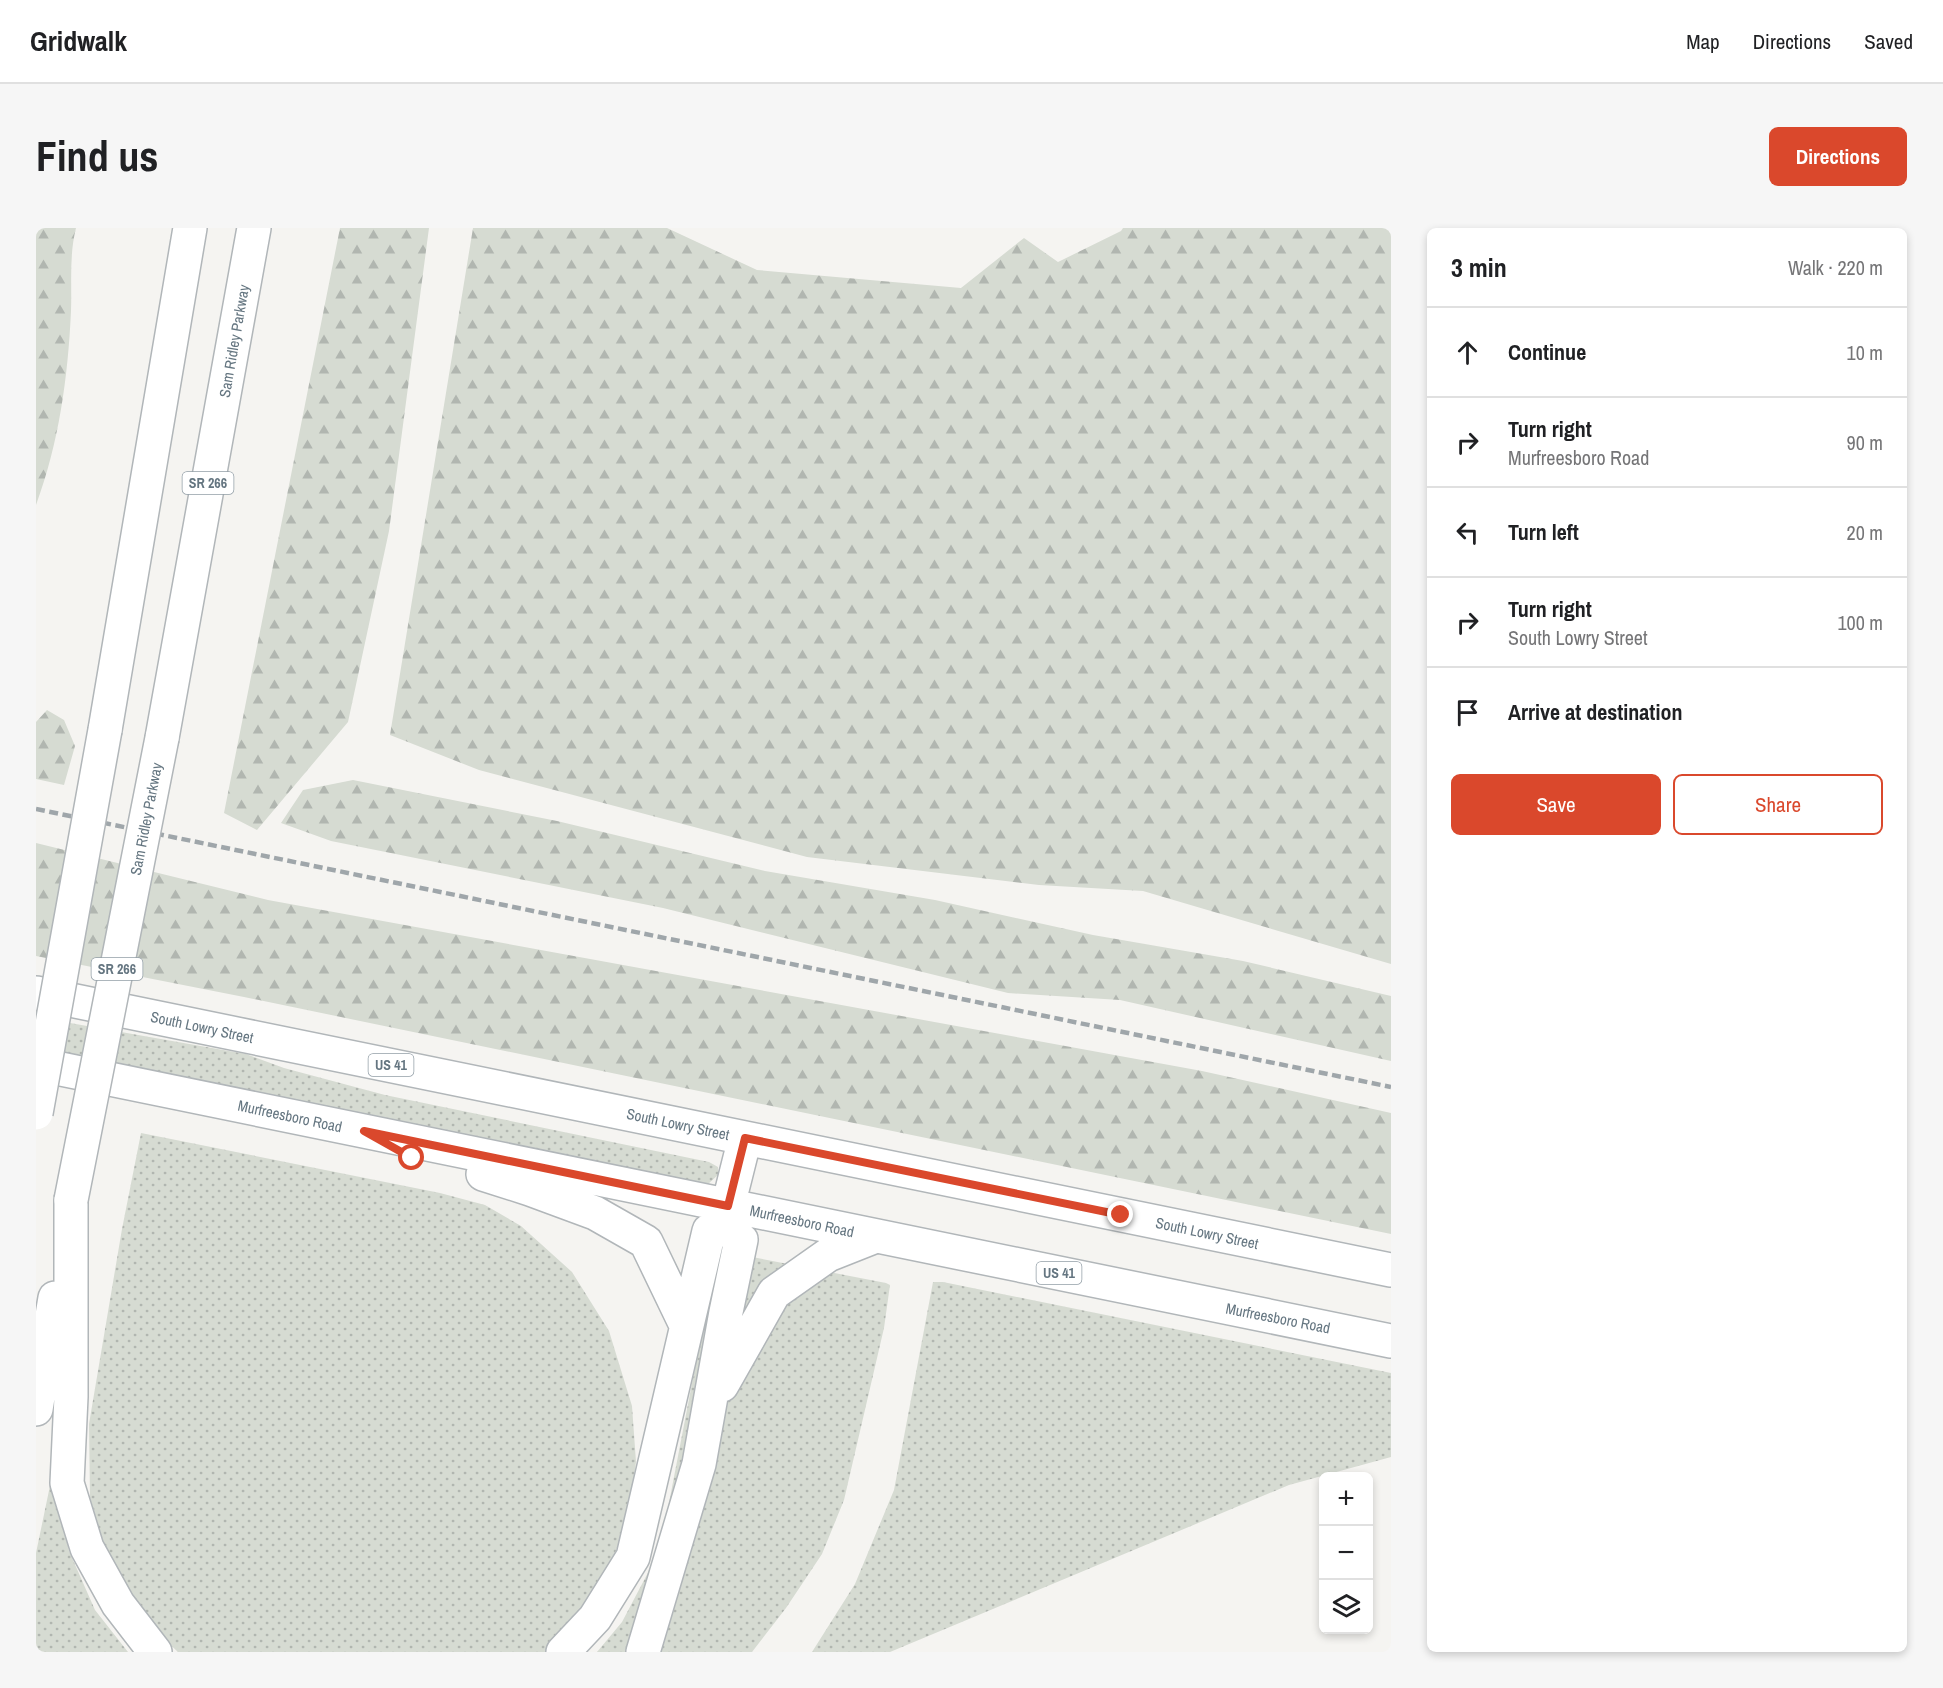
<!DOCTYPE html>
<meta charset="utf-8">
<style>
body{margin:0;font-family:"Archivo Narrow",sans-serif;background:#f6f6f6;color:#202124}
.controls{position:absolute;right:18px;bottom:18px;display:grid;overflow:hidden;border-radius:9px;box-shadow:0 3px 9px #0003}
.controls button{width:54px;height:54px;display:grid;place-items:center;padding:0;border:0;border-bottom:2px solid #e0e0e0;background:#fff;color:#202124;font:30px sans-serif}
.stop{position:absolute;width:18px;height:18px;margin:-14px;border:4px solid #da482c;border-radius:50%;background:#fff}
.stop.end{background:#da482c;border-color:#fff;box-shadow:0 2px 6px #0008}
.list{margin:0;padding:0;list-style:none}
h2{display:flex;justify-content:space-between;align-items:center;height:78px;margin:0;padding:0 24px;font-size:26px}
h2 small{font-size:20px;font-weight:400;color:#757577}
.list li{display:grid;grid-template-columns:39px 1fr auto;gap:18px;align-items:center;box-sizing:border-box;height:90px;padding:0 24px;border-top:2px solid #e0e0e0}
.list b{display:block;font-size:22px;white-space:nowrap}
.list p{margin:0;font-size:20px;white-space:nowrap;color:#757577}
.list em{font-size:20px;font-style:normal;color:#757577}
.actions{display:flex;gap:12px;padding:18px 24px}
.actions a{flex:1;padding:14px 0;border:2px solid #da482c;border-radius:9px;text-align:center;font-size:21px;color:#da482c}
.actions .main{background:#da482c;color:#fff}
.icon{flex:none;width:33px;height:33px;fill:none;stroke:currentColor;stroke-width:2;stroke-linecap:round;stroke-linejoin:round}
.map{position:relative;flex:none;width:1355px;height:1424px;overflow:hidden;border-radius:9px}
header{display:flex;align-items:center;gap:36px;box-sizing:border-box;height:84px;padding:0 30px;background:#fff;border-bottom:2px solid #e0e0e0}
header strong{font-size:28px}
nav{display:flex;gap:33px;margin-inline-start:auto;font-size:21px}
.intro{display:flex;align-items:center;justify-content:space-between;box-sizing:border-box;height:144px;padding:0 36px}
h1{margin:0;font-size:42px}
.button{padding:15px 27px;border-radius:9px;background:#da482c;color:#fff;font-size:21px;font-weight:700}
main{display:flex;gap:36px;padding:0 36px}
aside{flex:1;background:#fff;border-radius:9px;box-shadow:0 3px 9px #0003}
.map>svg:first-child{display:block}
.grass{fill:url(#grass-dots)}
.forest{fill:url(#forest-firs)}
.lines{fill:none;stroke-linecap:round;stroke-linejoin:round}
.primary-casing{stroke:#b1b6b9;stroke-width:36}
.primary{stroke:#fff;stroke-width:33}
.rail{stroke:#9fa6aa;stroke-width:4.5;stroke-dasharray:9 4.5;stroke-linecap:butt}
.primary-bridge-casing{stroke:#b1b6b9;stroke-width:36;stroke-linecap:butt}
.primary-bridge{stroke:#fff;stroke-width:33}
.route{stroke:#da482c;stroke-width:8}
.labels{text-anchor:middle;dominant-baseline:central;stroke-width:6;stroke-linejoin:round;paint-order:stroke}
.shield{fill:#fff;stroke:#939fa7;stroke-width:1.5}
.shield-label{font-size:14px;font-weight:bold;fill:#657681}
.street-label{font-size:15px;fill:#657681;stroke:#fff}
</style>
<header>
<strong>Gridwalk</strong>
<nav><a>Map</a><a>Directions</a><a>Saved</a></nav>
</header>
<div class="intro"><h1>Find us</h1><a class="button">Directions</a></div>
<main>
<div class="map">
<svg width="1355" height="1424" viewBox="0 0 1355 1424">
<defs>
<pattern id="grass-dots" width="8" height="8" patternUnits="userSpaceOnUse" patternTransform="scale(1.5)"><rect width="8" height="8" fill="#d6dbd2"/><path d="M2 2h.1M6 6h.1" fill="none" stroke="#b1b6b0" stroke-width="1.8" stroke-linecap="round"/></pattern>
<pattern id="forest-firs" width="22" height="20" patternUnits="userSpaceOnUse" patternTransform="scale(1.5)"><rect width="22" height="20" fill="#d6dbd2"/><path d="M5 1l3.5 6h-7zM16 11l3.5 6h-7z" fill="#b1b6b0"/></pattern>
</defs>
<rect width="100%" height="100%" fill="#f5f4f1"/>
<!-- grass -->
<path class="grass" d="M0,789L210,826L248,840L349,867L673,934L682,939V947L672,956L634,951L0,820Z
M105,905L404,965L449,977L485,998L536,1044L573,1103L596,1178L600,1234L592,1291L569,1351L512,1424H142L110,1394L72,1329L54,1270L53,1196L86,1001Z
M690,1024L850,1055L854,1057L848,1100L808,1272L786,1326L750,1380L716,1424H561L586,1394L616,1337L632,1280L679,1036L685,1026Z
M897,1054H907L1355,1145V1229L1253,1257L854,1424H776L819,1356L858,1262Z
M16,1248L33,1323L59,1382L92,1424H0V1325Z"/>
<!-- forest -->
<path class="forest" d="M0,0H40C33,28 36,54 35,83C32,149 23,215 0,277Z
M304,0H393L353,303L312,494L221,602L188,585Z
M437,0H631L721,42L925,60L988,10L1022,34L1085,3L1087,0H1355V736L1107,663L1003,657L771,629L443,542L354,507Z
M11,482L28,492L39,518L28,557L0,551V494Z
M317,552L521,593L729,643L899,672L1057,707L1207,733L1355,768V833L1084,772L972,765L627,680L295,613L245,595L267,562Z
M0,615L232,672L1166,843L1355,885V1006L208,769L0,728Z"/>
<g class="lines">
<!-- primary casing -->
<g class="primary-casing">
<path id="primary" d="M69,502L154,0
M126,510L218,0
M0,765L1355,1042
M0,836L1355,1113
M447,946L494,961L559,985L610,1014L650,1097
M35,972V1169L31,1255L51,1320L82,1376L119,1424
M687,998L709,910
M686,1157L738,1065L792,1027L840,1008
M0,1181L19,1070
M527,1424L559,1390L597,1329L673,1003L687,998
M607,1424L663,1236L690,1084L705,1012L687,998"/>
</g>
<!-- primary -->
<use href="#primary" class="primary"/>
<!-- rail -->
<path class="rail" d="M0,581L1355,859"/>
<!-- primary-bridge casing -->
<g class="primary-bridge-casing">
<path id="primary-bridge" d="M0,885L69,502
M35,972L126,510"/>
</g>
<!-- primary-bridge -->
<use href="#primary-bridge" class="primary-bridge"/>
</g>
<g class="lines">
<!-- route -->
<path class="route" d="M376,930L328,903L692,978L709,910L1085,987"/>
</g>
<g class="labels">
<!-- shield labels -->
<g class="shield">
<rect x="146.5" y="244" width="51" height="22" rx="4.5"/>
<rect x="55.5" y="730" width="51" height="22" rx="4.5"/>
<rect x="332.5" y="826" width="45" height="22" rx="4.5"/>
<rect x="1000.5" y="1034" width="45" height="22" rx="4.5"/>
</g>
<g class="shield-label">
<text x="172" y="255">SR 266</text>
<text x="81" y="741">SR 266</text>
<text x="355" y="837">US 41</text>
<text x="1023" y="1045">US 41</text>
</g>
<!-- street labels -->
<g class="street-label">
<text transform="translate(198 113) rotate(-80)">Sam Ridley Parkway</text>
<text transform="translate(110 591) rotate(-79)">Sam Ridley Parkway</text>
<text transform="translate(166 799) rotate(12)">South Lowry Street</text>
<text transform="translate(254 888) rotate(12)">Murfreesboro Road</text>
<text transform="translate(642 896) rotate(12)">South Lowry Street</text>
<text transform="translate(766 993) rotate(12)">Murfreesboro Road</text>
<text transform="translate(1171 1005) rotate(12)">South Lowry Street</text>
<text transform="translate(1242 1090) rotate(11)">Murfreesboro Road</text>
</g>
</g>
</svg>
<div class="controls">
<button>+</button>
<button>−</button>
<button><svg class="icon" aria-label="layers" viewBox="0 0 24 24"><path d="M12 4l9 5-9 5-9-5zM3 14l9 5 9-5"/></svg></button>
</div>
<div class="stop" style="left:376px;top:930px"></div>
<div class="stop end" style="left:1085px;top:987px"></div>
</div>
<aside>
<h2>3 min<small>Walk · 220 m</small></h2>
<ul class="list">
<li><svg class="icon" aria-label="ahead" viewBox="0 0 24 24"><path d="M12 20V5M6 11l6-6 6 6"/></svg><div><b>Continue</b></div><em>10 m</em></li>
<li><svg class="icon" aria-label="right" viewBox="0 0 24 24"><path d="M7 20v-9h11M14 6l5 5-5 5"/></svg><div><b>Turn right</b><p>Murfreesboro Road</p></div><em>90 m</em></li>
<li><svg class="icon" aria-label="left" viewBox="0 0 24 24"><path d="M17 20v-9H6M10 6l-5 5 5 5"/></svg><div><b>Turn left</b></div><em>20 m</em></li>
<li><svg class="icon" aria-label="right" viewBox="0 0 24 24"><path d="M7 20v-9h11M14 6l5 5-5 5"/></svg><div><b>Turn right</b><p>South Lowry Street</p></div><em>100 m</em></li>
<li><svg class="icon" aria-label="arrive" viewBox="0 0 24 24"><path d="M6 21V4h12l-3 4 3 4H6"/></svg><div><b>Arrive at destination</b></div></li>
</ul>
<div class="actions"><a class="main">Save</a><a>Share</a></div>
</aside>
</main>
